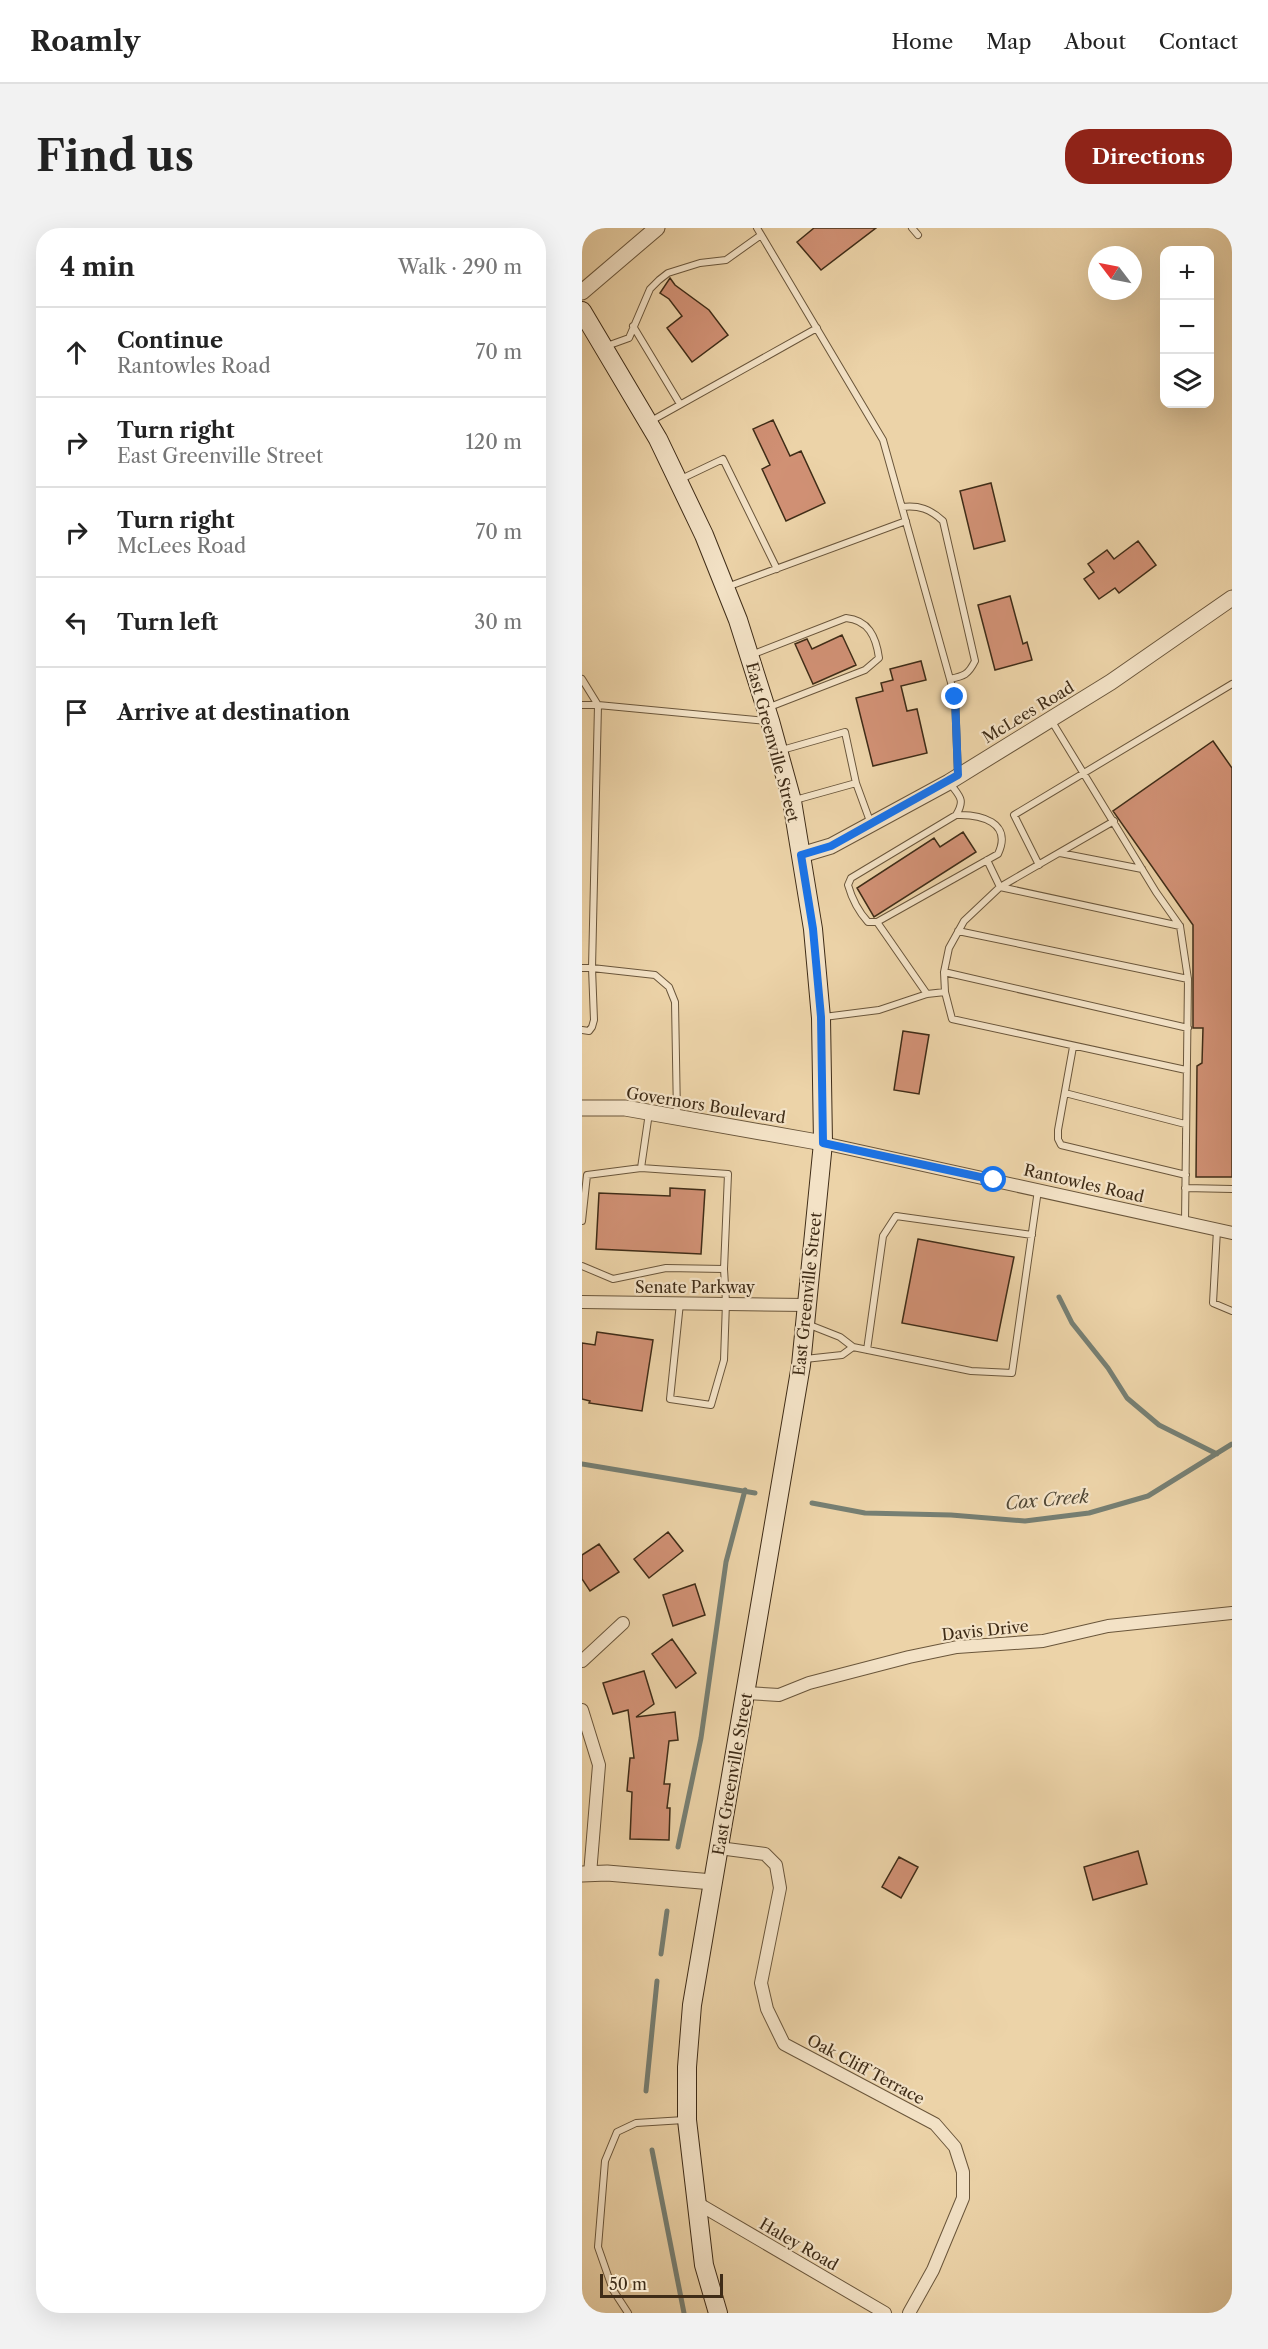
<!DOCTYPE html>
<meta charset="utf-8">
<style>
body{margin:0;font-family:"Libre Caslon Text",serif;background:#f2f2f2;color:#222}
.controls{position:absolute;right:18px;top:18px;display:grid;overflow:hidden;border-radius:12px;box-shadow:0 6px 24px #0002}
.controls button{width:54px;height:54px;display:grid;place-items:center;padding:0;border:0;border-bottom:2px solid #e0e0e0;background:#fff;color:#222;font:30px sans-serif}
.compass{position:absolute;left:506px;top:18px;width:54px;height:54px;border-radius:50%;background:#fff;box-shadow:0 6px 24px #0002;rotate:302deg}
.scale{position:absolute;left:18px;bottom:15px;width:123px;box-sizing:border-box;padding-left:6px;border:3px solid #3f2c17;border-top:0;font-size:16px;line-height:21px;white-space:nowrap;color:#3f2c17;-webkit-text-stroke:4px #f3e2c6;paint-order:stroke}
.stop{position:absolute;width:18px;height:18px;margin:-14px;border:4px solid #1a73e8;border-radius:50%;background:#fff}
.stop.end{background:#1a73e8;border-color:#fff;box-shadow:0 2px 6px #0008}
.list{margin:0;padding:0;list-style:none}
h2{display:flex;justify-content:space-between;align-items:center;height:78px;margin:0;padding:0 24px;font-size:26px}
h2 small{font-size:20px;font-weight:400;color:#767676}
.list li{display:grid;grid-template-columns:39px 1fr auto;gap:18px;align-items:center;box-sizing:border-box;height:90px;padding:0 24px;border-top:2px solid #e0e0e0}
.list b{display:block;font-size:22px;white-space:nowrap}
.list p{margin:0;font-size:20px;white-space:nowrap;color:#767676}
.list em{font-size:20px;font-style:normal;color:#767676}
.icon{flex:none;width:33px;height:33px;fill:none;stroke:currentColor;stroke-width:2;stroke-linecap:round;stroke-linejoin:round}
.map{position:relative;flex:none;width:650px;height:2085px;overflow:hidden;border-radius:24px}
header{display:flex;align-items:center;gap:36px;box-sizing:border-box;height:84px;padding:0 30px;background:#fff;border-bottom:2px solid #e0e0e0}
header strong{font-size:28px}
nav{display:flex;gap:33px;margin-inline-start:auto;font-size:21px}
.intro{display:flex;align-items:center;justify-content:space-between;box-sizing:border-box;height:144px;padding:0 36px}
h1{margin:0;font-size:42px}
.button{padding:15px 27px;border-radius:24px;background:#8f2418;color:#fff;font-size:21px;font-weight:700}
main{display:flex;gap:36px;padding:0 36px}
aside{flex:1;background:#fff;border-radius:24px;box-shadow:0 6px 24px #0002}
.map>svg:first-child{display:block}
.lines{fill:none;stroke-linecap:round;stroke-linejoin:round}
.stream{stroke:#767f73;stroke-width:5}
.building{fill:#d19175;stroke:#3f2c17;stroke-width:1.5}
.service-casing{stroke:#6a563b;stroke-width:8}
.minor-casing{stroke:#6a563b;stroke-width:14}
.tertiary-casing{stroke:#6a563b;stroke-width:17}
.secondary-casing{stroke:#3f2c17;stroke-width:20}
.service{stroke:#f3e2c6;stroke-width:6}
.minor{stroke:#f3e2c6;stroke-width:12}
.tertiary{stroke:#f3e2c6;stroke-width:15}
.secondary{stroke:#f3e2c6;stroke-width:18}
.route{stroke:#1a73e8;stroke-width:8}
.labels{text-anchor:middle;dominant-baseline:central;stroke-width:4.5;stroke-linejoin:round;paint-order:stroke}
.street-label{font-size:16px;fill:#3f2c17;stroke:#f3e2c6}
.water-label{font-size:18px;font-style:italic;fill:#514836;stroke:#f3e2c6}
</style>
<header>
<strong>Roamly</strong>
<nav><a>Home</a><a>Map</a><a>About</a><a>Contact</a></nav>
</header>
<div class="intro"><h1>Find us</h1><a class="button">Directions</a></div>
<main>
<aside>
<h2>4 min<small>Walk · 290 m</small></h2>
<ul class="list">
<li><svg class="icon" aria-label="ahead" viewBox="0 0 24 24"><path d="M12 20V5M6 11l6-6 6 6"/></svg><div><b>Continue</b><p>Rantowles Road</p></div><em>70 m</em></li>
<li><svg class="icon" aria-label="right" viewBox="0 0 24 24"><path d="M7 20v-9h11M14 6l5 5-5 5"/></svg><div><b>Turn right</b><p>East Greenville Street</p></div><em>120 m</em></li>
<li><svg class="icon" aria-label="right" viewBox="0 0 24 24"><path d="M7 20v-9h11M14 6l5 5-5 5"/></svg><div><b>Turn right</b><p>McLees Road</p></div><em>70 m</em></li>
<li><svg class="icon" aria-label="left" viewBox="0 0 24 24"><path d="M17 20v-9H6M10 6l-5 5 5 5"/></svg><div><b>Turn left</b></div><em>30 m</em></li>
<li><svg class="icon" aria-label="arrive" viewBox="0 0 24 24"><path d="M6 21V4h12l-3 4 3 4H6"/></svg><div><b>Arrive at destination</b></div></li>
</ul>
</aside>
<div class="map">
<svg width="650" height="2085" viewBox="0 0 650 2085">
<rect width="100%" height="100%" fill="#ecd3a8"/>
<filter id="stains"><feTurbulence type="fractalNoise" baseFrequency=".00333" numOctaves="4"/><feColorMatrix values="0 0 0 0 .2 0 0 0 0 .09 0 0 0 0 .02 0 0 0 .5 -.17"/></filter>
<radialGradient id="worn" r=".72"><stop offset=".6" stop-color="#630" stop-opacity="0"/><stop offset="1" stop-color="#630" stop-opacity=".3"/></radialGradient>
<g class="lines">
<!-- stream -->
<path class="stream" d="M477,1069L490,1095L526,1140L545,1170L577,1197L635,1226
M0,1236L173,1265
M230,1275L283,1285L369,1287L443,1293L507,1285L566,1268L650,1216
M96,1619L119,1510L144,1334L163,1262
M79,1726L85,1683
M64,1863L75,1753
M70,1922L102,2085"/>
</g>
<!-- building -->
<path class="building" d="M232,0H294L239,42L215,14Z
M88,50L93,57L127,82L146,107L110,134L85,100L100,88L87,71L78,65Z
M191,192L208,228L219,223L243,275L204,293L180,241L188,237L171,201Z
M409,255L423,313L392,321L378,263Z
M556,313L574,337L537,365L533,360L517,371L502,351L512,344L506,336L525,322L532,331Z
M428,368L441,416L445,414L450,432L413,442L396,377Z
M260,407L274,437L231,456L213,416L225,411L230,421Z
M339,433L344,452L319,458L325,483L335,481L345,525L291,538L274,470L301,463L299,455L311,452L308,441Z
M631,513L650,540V949H614L615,838L620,835L621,800H611V697L531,583Z
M381,604L394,624L292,689L275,660L352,610L358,619Z
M321,803L347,807L337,866L312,862Z
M88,960L123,962L119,1026L14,1021L17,965L88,968Z
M336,1011L432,1029L415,1113L320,1095Z
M15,1104L71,1112L60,1183L7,1175L8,1173L0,1171V1115L13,1117Z
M86,1304L101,1323L67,1350L52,1331Z
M17,1316L37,1344L8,1363L0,1351V1327Z
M113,1356L123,1387L91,1398L81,1367Z
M90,1411L114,1445L94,1460L70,1426Z
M62,1443L72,1476L54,1489L93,1484L96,1512L87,1513L82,1556H88L85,1580H88L87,1612L48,1611L50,1564L45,1563L48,1530H52L46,1482L31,1486L21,1455Z
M556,1623L565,1656L511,1672L502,1639Z
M317,1629L336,1639L319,1670L300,1659Z"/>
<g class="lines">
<!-- service casing -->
<g class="service-casing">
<path id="service" d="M175,0L301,212L373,469L376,547
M330,0L336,7
M51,98L98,176
M22,119L47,110L68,61L77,52L86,45L118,35L144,32L179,7
M69,193L235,100
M99,251L141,231L195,341
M320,279C337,277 348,281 361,293L393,433C386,447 382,448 368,451
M145,359L324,293
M169,427L264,390C286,392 294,408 297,430L283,442L185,480
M0,451L16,477
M0,477H16
M469,492L574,664L598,698L606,751L603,994
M200,522L263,504L274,555
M367,554C377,568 384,571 374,587L269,650L266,657C270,671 276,683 286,694H295L416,626C431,594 398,586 374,587
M213,572L274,555L289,596
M478,625L560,641
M405,632L418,659L598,698
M457,637L432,587L650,456
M295,694L345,766
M376,703L606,751
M0,740H10L12,792L10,799L7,803L0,802
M362,744L606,800
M363,764L370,791L604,842
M242,789L297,782L345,766L363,764L362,744L367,720L382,693L418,659L532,593
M491,819L476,902V911L479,917L604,947
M483,865L603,896
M67,885L59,940L146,946L142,1041L144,1074L142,1132L129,1177L88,1171L98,1075
M95,887L93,774L87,759L73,747L10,740L16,477L185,493
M603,960L650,961
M0,993L5,947L59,940
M635,1002L631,1075L650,1083
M0,1038L31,1051L84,1040L142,1041
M271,1119L389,1143L430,1145L456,962
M285,1122L301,1008L314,988L450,1007
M223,1131L260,1127L271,1119L258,1109L225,1096
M46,2085L31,2062L16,2019L23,1933L35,1904L54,1895L102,1892"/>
</g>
<!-- minor casing -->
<g class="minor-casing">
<path id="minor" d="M241,915L650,1005
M0,1074L225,1077
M0,1433L41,1395
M164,1465L197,1467L227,1455L327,1429L375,1419L461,1413L526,1398L650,1385
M0,1482L17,1537L8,1646
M137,1620L183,1626L194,1637L198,1660L179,1755L185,1781L202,1816L353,1896L373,1919L381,1944V1970L351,2042L327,2085
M115,1975L303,2085"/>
</g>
<!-- tertiary casing -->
<g class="tertiary-casing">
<path id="tertiary" d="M0,64L75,0
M219,627L249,618L367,554L529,454L650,370
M0,880H43L241,915
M0,1646L25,1645L131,1654"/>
</g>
<!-- secondary casing -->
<g class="secondary-casing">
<path id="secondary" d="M0,83L76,211L122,307L156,392L188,493L210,573L231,701L239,790L241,915L219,1137L110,1777L105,1839V1892L122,2037L136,2085"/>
</g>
<!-- service -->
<use href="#service" class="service"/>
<!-- minor -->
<use href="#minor" class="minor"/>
<!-- tertiary -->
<use href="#tertiary" class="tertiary"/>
<!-- secondary -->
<use href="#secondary" class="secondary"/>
</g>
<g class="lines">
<!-- route -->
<path class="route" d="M373,469L376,547L249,618L219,627L231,701L239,789L241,915L412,952"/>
</g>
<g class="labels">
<!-- street labels -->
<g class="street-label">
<text transform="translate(446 484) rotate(-31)">McLees Road</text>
<text transform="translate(191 514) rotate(75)">East Greenville Street</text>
<text transform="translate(124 877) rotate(9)">Governors Boulevard</text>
<text transform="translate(502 955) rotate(13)">Rantowles Road</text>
<text x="113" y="1059">Senate Parkway</text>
<text transform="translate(225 1066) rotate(-84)">East Greenville Street</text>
<text transform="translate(403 1402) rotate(-6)">Davis Drive</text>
<text transform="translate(150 1546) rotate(-80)">East Greenville Street</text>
<text transform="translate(284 1841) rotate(28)">Oak Cliff Terrace</text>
<text transform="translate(217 2016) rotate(30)">Haley Road</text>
</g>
<!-- water labels -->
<g class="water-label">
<text transform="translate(465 1272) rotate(-5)">Cox Creek</text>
</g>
</g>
<rect width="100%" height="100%" filter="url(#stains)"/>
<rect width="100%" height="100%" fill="url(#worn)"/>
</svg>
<div class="controls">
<button>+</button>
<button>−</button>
<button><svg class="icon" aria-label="layers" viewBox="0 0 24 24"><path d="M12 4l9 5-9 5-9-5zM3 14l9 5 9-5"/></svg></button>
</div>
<svg class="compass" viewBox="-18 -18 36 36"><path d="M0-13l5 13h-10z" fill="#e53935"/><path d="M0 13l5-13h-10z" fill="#767676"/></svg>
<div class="scale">50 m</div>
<div class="stop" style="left:412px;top:952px"></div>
<div class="stop end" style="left:373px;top:469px"></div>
</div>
</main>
